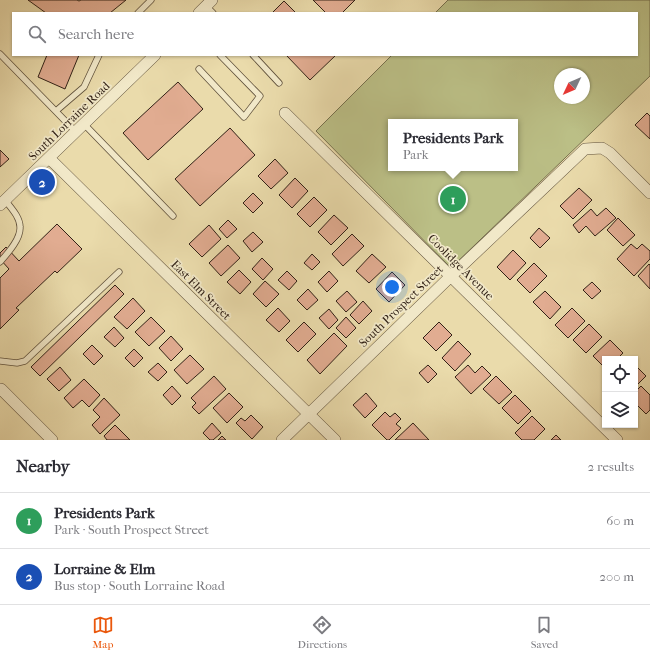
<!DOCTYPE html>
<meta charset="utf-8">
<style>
body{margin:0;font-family:"IM FELL French Canon",serif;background:#f7f7f7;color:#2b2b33}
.controls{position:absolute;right:12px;bottom:12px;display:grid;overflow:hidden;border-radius:0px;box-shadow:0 1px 3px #0004}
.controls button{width:36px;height:36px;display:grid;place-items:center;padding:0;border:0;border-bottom:1px solid #e1e1e2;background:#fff;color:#2b2b33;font:20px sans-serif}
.compass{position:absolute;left:554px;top:68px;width:36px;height:36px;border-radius:50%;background:#fff;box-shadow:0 1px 3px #0004;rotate:226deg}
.you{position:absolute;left:392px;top:287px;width:14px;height:14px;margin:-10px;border:3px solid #fff;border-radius:50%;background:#1a73e8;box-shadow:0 0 0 6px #1a73e833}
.badge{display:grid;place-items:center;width:26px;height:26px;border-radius:50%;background:#ea580c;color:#fff;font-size:13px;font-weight:700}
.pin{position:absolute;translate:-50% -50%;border:2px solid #fff;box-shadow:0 1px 4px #0006}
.popup{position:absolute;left:388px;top:119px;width:130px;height:52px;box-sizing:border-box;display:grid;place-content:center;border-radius:0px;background:#fff;filter:drop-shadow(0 1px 3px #0005);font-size:13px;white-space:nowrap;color:#7c7c81}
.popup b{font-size:15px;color:#2b2b33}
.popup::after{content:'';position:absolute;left:50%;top:100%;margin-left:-8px;border:8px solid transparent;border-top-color:#fff}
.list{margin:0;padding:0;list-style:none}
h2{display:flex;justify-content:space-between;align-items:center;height:52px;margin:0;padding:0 16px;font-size:17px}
h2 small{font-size:13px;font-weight:400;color:#7c7c81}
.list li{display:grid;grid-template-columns:26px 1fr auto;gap:12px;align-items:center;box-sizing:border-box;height:56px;padding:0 16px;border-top:1px solid #e1e1e2}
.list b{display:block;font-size:15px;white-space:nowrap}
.list p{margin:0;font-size:13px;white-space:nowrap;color:#7c7c81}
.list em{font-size:13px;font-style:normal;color:#7c7c81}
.icon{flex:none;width:22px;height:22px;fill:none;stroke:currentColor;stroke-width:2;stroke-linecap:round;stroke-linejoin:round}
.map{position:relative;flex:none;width:650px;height:440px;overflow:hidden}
.search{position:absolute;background:#fff;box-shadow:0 1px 3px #0004;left:12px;right:12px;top:12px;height:44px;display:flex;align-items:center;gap:10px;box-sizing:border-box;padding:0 14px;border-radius:0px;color:#7c7c81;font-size:15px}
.sheet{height:164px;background:#fff}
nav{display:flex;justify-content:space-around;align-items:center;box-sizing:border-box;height:56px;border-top:1px solid #e1e1e2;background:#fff;font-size:11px;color:#7c7c81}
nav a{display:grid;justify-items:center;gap:2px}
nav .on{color:#ea580c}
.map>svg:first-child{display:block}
.green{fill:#bbbf86;stroke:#76704e;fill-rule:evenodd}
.building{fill:#e1ac91;stroke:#312116}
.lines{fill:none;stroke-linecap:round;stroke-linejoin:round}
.service-casing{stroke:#5f503b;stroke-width:7}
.minor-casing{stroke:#5f503b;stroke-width:12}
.service{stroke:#f1e8c8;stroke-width:5.5}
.minor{stroke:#f1e8c8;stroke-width:11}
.labels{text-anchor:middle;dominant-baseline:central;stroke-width:3.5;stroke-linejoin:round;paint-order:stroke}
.street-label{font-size:12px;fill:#312116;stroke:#f1e8c8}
</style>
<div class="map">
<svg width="650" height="440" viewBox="0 0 650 440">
<rect width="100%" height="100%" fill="#eadbab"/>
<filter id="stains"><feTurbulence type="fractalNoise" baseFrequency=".005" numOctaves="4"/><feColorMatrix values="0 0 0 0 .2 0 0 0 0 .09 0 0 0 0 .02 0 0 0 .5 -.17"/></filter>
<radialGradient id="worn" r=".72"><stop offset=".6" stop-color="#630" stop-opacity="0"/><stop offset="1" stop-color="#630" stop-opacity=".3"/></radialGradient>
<!-- green -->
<path class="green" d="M448,0H650V76L451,268L316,131L392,55H637V13H435ZM560,74H584V98H560ZM391,122H515V168H391Z"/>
<!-- building -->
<path class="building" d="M28,0H77L79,1L81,0H126L110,13H46Z
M313,0H355L342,13H326Z
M284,1L296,13H272Z
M47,55H79L65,89L38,77Z
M286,55H336L310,80Z
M178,82L203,109L148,160L123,133Z
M647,113L650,116V139L635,125Z
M230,128L255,155L200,206L175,179Z
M0,150L9,159L0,167Z
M275,159L288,173L271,189L258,176Z
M295,178L308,191L292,208L279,195Z
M579,188L592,200L573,219L560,206Z
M253,193L263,203L253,213L243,203Z
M314,197L327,210L310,227L297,214Z
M606,208L616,218L595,236L586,226L579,233L573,225L591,209L597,216Z
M334,215L348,228L331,245L318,232Z
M618,218L635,235L623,246L607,230Z
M228,220L237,229L227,238L219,229Z
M57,224L82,249L57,273L55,271L16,308L19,310L0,329V278L9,269L0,259V253L6,247L19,261Z
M209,225L221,239L202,257L189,244Z
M539,228L550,238L540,248L530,238Z
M253,232L263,242L252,252L243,241Z
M352,234L364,246L343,266L332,254Z
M631,244L637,249L642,244L650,251V259L634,276L617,259Z
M228,245L240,258L221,276L209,263Z
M513,250L526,263L510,280L497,267Z
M312,254L320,262L312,270L304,263Z
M372,254L386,267L369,283L356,271Z
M262,258L273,269L263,280L252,269Z
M534,263L547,276L530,293L517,280Z
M649,264L650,265V289L638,276Z
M239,270L251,282L240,294L227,282Z
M287,271L297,281L289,290L278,280Z
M329,271L338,281L327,292L318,282Z
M392,272L405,285L389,302L376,289Z
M265,281L279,294L266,307L253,294Z
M592,282L601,291L592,299L583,290Z
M115,285L124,294L40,376L31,367Z
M308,289L318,300L307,310L297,300Z
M347,291L357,302L346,312L336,301Z
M545,291L561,307L550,319L533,302Z
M133,298L145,311L127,329L114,317Z
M363,301L372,311L359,324L350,315Z
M278,308L290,321L279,332L266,320Z
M572,308L585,321L568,338L555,325Z
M329,309L338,320L329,329L319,318Z
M151,317L165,331L149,346L135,332Z
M346,317L356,328L346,338L336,328Z
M304,322L316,334L298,352L286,340Z
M439,322L452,335L436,351L423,338Z
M589,324L602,337L586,353L573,340Z
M114,327L124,338L115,347L104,337Z
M334,333L347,346L320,374L307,360Z
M171,336L183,349L171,361L159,348Z
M610,340L623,353L617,359H605V368L593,356Z
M458,341L471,354L455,371L442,358Z
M92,345L103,356L94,365L83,354Z
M134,349L143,358L134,367L125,358Z
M190,355L204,369L187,384L174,370Z
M158,363L167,372L158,381L148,372Z
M428,365L437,374L428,383L419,373Z
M468,365L475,373L482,366L491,375L471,394L455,377Z
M635,365L646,376L635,387Z
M60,367L71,380L59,391L47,379Z
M214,376L226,389L199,414L192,407L196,403L191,398Z
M496,376L512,392L499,404L483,389Z
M84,379L100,395L89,407L82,400L73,408L64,398Z
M172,386L181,396L172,405L163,395Z
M641,386L650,395V410L646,414L635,403V392Z
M229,393L243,407L227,423L213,408Z
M366,393L377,406L365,418L353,405Z
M515,395L531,411L518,424L502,408Z
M104,398L120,415L100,434L92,425L100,417L93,410Z
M385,412L390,417L395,413L401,419L396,424L401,428L389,440H387L372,425Z
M251,415L263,427L252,439L236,423L241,418L245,421Z
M532,416L545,429L534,440H522L515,433Z
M212,423L221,433L213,440H210L203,433Z
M413,423L429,440H395Z
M115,425L130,440H107L104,436Z
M556,435L561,440H551Z
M222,436L226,440H218Z"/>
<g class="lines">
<!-- service casing -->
<g class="service-casing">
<path id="service" d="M206,6L213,13
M138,13L151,0
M0,54L76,132
M253,55L279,83
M199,69L244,117L260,96L220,55
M56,111L84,87L99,55
M84,124L173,216
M0,262C7,254 21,239 20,227C20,217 11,208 5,200
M0,361L17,363L25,361L119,272"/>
</g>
<!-- minor casing -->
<g class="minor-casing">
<path id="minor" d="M199,13L212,0
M285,113L617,440
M49,158L335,440
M0,205L155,55
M1,389L52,440
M282,440L451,276L585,149L602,148L610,153L650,193"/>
</g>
<!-- service -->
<use href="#service" class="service"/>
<!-- minor -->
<use href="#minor" class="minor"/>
</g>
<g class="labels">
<!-- street labels -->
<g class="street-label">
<text transform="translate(69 121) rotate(-44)">South Lorraine Road</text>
<text transform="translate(461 267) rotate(45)">Coolidge Avenue</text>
<text transform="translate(201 290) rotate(45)">East Elm Street</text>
<text transform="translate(401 306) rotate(-44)">South Prospect Street</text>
</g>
</g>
<rect width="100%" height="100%" filter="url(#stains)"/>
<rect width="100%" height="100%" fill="url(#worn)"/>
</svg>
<div class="controls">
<button><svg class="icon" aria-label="locate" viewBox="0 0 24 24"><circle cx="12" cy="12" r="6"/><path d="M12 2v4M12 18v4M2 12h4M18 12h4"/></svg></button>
<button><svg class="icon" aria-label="layers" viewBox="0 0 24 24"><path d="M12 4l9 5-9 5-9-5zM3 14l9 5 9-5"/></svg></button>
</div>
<svg class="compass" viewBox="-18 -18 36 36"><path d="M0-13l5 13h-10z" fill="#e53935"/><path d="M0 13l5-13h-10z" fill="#7c7c81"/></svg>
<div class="you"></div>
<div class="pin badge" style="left:453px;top:199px;background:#2e9e5b">1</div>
<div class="popup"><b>Presidents Park</b>Park</div>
<div class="pin badge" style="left:42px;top:182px;background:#1a4fb4">2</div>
<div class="search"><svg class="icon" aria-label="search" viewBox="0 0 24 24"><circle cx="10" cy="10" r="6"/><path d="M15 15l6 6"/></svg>Search here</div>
</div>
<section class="sheet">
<h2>Nearby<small>2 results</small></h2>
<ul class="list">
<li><span class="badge" style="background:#2e9e5b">1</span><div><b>Presidents Park</b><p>Park · South Prospect Street</p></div><em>60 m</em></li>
<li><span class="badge" style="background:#1a4fb4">2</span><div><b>Lorraine &amp; Elm</b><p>Bus stop · South Lorraine Road</p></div><em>200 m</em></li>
</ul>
</section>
<nav>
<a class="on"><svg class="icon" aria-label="map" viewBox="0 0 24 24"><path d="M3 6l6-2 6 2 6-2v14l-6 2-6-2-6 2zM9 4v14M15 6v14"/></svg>Map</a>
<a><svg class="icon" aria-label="directions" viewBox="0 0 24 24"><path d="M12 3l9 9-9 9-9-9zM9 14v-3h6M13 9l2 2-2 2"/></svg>Directions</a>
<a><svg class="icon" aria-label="saved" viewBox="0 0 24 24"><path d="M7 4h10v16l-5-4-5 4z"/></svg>Saved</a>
</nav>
